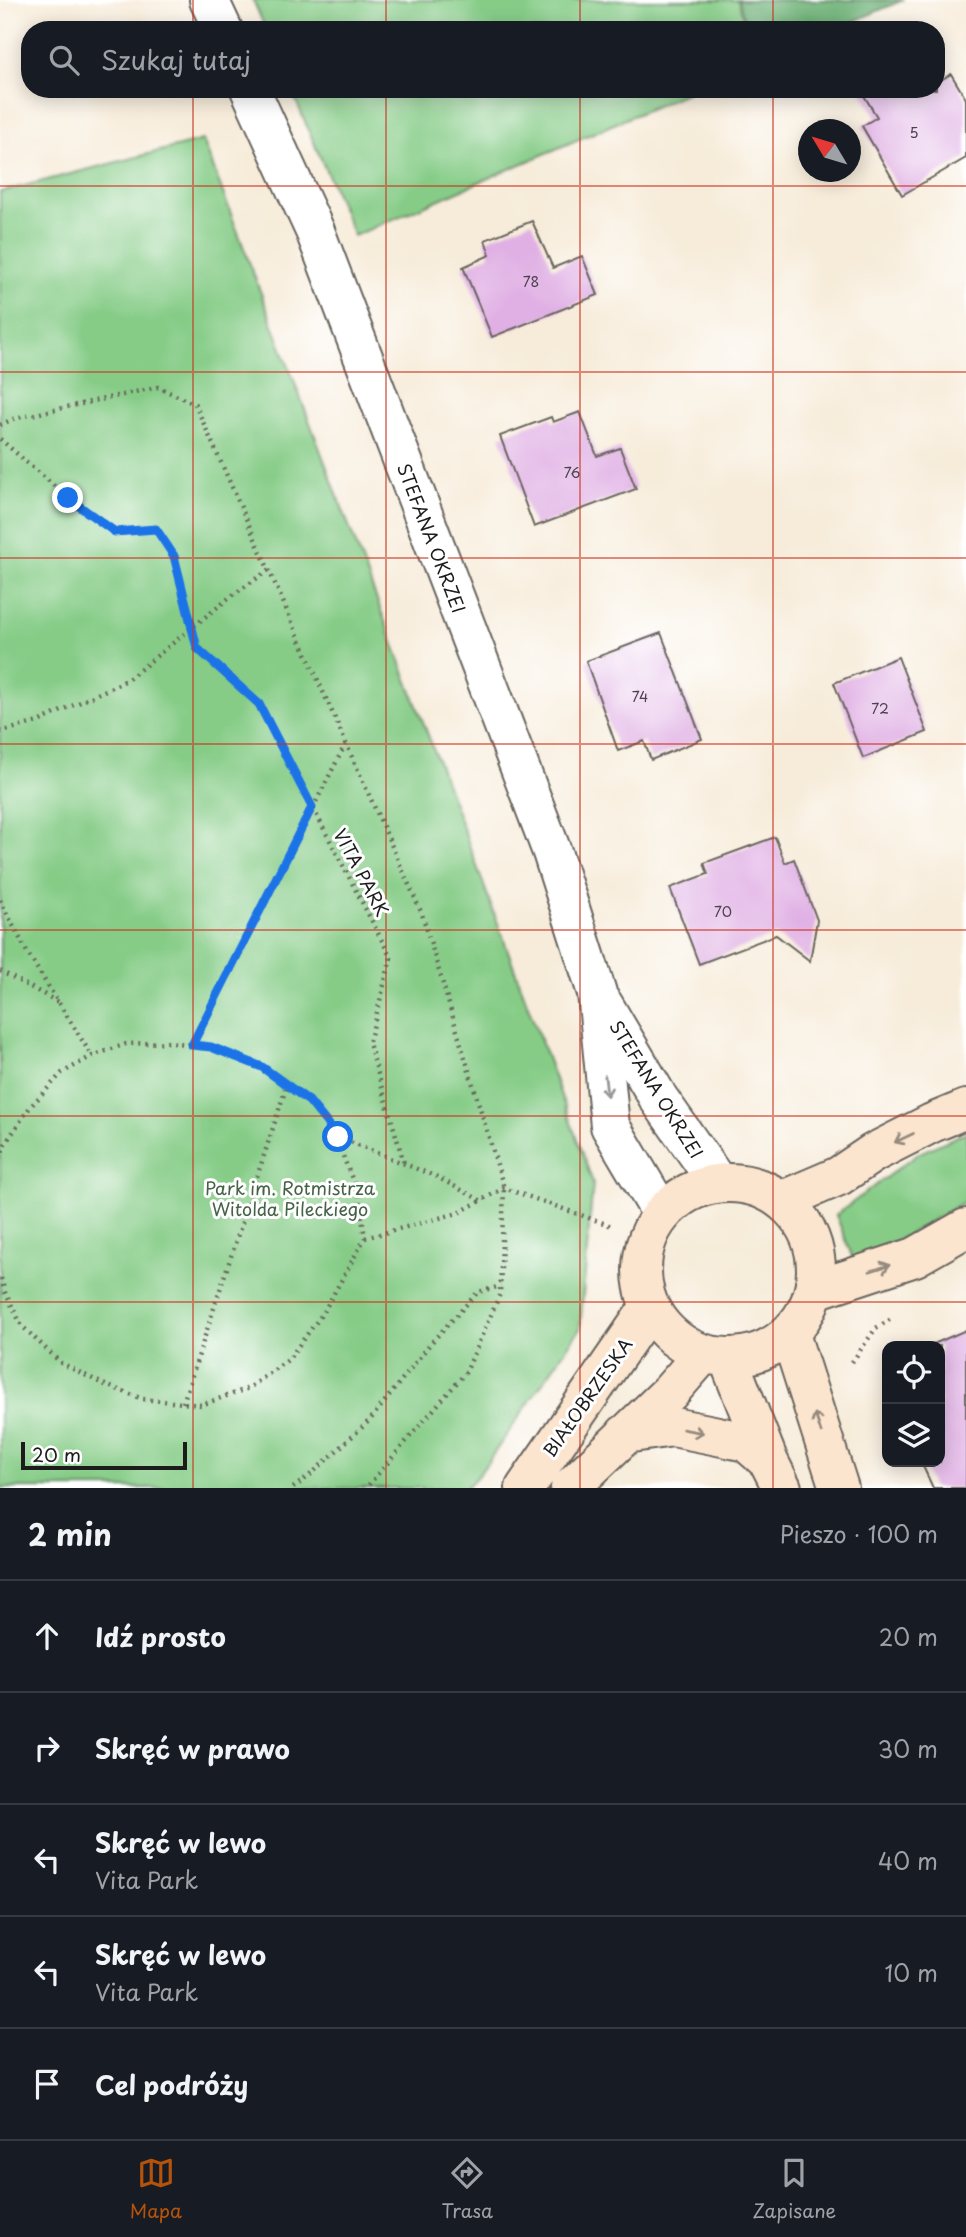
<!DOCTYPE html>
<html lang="pl">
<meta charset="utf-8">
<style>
body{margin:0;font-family:"Playpen Sans",sans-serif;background:#20242c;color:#f1f3f6}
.controls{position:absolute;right:21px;bottom:21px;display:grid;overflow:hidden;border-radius:14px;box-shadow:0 4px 18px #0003}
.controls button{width:63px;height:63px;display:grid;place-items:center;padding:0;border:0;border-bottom:2px solid #363941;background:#171b24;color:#f1f3f6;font:35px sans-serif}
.compass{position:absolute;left:798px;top:119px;width:63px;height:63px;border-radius:50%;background:#171b24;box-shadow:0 4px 18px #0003;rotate:308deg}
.scale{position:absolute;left:21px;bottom:18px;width:166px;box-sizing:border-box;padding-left:7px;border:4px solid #1c1c1c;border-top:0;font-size:19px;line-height:24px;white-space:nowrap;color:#1c1c1c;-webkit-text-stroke:5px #fff;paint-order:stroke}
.stop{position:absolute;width:21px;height:21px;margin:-16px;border:5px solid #1a73e8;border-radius:50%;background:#fff}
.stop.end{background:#1a73e8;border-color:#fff;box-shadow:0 2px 7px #0008}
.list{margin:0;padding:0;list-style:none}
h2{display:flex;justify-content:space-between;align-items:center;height:91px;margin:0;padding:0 28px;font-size:30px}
h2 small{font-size:23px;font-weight:400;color:#9ea1a6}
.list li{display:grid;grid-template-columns:46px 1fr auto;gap:21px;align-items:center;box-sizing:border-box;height:112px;padding:0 28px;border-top:2px solid #363941}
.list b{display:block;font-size:26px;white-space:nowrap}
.list p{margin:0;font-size:23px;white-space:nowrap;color:#9ea1a6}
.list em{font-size:23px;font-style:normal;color:#9ea1a6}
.icon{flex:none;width:38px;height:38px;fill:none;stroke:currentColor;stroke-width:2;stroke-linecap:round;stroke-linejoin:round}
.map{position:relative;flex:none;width:966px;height:1488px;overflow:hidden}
.search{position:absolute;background:#171b24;box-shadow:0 4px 18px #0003;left:21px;right:21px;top:21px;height:77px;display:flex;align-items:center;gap:18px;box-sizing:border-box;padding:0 24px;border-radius:28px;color:#9ea1a6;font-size:26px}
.sheet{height:651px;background:#171b24}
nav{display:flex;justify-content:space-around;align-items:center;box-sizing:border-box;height:98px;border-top:2px solid #363941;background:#171b24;font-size:19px;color:#9ea1a6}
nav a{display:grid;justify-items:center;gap:4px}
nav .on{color:#b45309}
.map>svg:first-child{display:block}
.green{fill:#86cc87;stroke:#517452;stroke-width:2}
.forest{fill:#6cb074;stroke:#446648;stroke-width:2}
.building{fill:#e0b0e4}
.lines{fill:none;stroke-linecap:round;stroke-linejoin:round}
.street-casing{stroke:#69655e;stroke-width:42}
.secondary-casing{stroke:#69655e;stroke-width:42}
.path{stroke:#69655e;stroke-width:4.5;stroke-dasharray:2 5;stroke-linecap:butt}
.street{stroke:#fff;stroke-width:38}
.secondary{stroke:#fce5cf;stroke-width:38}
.oneway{stroke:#999}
.oneway2{stroke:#978b7e}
.route{stroke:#1a73e8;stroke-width:9}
.grid{fill:none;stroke:#c8321e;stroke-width:2;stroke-opacity:0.55}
.labels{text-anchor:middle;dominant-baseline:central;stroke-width:6;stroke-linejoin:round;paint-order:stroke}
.number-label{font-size:14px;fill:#4d414e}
.street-label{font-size:18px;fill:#1c1c1c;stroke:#fff}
.park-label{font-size:18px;fill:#466247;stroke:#fff}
</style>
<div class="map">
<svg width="966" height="1488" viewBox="0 0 966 1488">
<rect width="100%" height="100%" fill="#fff"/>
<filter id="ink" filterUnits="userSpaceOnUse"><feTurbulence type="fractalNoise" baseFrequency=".0143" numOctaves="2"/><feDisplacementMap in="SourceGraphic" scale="14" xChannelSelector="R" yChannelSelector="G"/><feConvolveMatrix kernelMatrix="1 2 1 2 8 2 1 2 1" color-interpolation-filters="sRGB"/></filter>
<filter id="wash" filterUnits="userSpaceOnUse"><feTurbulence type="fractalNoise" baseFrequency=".00686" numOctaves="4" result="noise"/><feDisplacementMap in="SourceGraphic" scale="28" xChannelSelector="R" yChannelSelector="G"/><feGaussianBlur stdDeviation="1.57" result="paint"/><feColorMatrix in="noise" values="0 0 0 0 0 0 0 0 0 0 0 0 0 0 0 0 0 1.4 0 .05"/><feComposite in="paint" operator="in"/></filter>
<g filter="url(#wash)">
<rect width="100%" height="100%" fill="#f7ecda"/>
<!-- green -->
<path class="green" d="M253,0H738L747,30H266Z
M291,89H695L354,236Z
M203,140L453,801L593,1183L580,1329L480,1473L466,1488H0V192Z
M966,1132V1201L898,1240L853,1259L836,1215L917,1154Z"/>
<!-- forest -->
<path class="forest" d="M738,0H903L834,30H747Z"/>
<g id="blocks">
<!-- building -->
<path class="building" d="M951,74L966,99V158L902,195L862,126L877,117L860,89H936V83Z
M532,221L553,268L582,256L598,295L492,337L463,267L490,255L485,240Z
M580,412L597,456L620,448L636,489L534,527L500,436L551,417L553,422Z
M661,633L702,739L651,760L644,741L618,751L586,661Z
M898,657L927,732L863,758L834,683Z
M775,837L785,863L794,859L817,920L810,961L776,935L699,964L670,888L708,874L704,863Z
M966,1330V1488H933L921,1462H940V1346H929Z"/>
</g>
</g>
<g filter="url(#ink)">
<use href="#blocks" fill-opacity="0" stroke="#69655e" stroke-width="2"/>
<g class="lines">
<!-- street casing -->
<g class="street-casing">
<path id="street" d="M209,0L223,30
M250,89L315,231L552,852L597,993L610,1126L662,1214
M603,1004L659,1099L718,1183"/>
</g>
<!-- secondary casing -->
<g class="secondary-casing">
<path id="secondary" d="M642 1270a87 87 0 1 1 174 0a87 87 0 1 1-174 0Z
M783,1200L839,1176L873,1153L932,1123L966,1109
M815,1290L915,1257L966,1228
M790,1334L839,1488
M728,1358L769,1462L782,1488
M625,1434L673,1427L713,1435L746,1442L769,1462
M525,1488L650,1307
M570,1488L670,1392L703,1354"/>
</g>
<!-- path -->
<path class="path" d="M0,425L13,419L158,387L195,404L422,914L504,1188L500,1294L466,1372L366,1488
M0,439L68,498L115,532L156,529L174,556L197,648L259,704L391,958L369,1043L404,1163
M0,732L38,722L127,680L230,597L269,570
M0,900L28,954L92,1056
M0,971L58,1002
M192,1045L346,743
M338,1137L437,1177L482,1201
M0,1158L5,1144L30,1107L62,1073L92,1056L126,1044L170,1042L211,1047L263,1067L309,1101L338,1137L344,1159L359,1196L365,1238L323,1313L288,1360L249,1388L201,1405L143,1399L103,1384L61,1363L22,1326L5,1292L0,1275
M365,1238L458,1213L504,1188L612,1226
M852,1362L876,1328L893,1318
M183,1403L287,1085
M293,1488L308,1477L370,1420L430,1344L478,1292L501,1286"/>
<!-- street -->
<use href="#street" class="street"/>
<!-- secondary -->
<use href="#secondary" class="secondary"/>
</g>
<!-- one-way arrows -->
<defs><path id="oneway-shaft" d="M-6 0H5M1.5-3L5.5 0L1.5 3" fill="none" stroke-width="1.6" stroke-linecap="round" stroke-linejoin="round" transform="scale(1.75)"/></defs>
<use class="oneway" href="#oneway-shaft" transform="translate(606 1086) rotate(84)"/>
<g class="oneway2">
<use href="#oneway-shaft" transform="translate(904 1138) rotate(154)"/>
<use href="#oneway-shaft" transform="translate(880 1268) rotate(-18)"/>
<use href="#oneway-shaft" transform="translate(818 1423) rotate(-108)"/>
<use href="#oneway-shaft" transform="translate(693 1431) rotate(10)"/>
</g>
</g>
<g class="lines" filter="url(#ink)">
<!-- route -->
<path class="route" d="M68,498L115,532L156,529L174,556L197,648L259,704L312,807L192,1045L211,1047L262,1067L309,1101L338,1137"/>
</g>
<!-- grid -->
<path class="grid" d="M193,0V30M386,0V30M580,0V30M773,0V30M193,89V1488M386,89V1488M580,89V1488M773,89V1488M0,186H966M0,372H966M0,558H966M0,744H966M0,930H966M0,1116H966M0,1302H966"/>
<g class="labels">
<!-- number labels -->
<g class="number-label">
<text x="914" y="132">5</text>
<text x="531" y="281">78</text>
<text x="572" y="472">76</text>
<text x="640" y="696">74</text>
<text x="880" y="708">72</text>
<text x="723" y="911">70</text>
</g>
<!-- street labels -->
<g class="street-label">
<text transform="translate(432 538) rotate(69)">STEFANA OKRZEI</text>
<text transform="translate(362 872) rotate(62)">VITA PARK</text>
<text transform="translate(657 1089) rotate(58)">STEFANA OKRZEI</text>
<text transform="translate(587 1397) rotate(-55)">BIAŁOBRZESKA</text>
</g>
<!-- park labels -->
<g class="park-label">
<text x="290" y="1187">Park im. Rotmistrza<tspan x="290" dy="21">Witolda Pileckiego</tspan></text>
</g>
</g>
</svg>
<div class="controls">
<button><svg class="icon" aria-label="locate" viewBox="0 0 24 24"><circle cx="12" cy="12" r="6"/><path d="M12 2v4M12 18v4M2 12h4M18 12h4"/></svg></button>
<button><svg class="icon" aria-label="layers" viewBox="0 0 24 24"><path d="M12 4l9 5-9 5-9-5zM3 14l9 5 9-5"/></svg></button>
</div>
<svg class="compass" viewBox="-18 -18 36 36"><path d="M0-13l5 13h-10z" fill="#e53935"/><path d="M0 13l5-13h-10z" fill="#9ea1a6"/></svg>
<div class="scale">20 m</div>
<div class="stop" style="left:338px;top:1137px"></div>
<div class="stop end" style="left:68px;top:498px"></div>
<div class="search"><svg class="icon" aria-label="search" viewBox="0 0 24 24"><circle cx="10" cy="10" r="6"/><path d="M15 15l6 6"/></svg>Szukaj tutaj</div>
</div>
<section class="sheet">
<h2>2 min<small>Pieszo · 100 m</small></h2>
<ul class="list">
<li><svg class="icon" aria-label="ahead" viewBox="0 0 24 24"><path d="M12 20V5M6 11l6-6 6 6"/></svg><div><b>Idź prosto</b></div><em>20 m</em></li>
<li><svg class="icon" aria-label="right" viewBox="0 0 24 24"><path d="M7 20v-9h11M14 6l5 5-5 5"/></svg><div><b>Skręć w prawo</b></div><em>30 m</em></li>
<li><svg class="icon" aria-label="left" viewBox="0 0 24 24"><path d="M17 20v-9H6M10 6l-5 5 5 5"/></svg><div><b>Skręć w lewo</b><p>Vita Park</p></div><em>40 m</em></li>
<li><svg class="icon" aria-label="left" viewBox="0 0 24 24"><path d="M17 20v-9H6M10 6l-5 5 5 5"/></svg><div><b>Skręć w lewo</b><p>Vita Park</p></div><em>10 m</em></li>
<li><svg class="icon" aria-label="arrive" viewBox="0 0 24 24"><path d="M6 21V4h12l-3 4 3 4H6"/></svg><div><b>Cel podróży</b></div></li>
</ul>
</section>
<nav>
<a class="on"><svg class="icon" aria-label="map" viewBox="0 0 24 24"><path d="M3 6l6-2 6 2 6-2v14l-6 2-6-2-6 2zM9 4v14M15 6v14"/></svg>Mapa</a>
<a><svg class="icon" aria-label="directions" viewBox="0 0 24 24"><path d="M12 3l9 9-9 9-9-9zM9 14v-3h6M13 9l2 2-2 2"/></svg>Trasa</a>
<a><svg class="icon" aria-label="saved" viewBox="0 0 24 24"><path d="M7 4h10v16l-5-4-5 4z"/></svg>Zapisane</a>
</nav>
